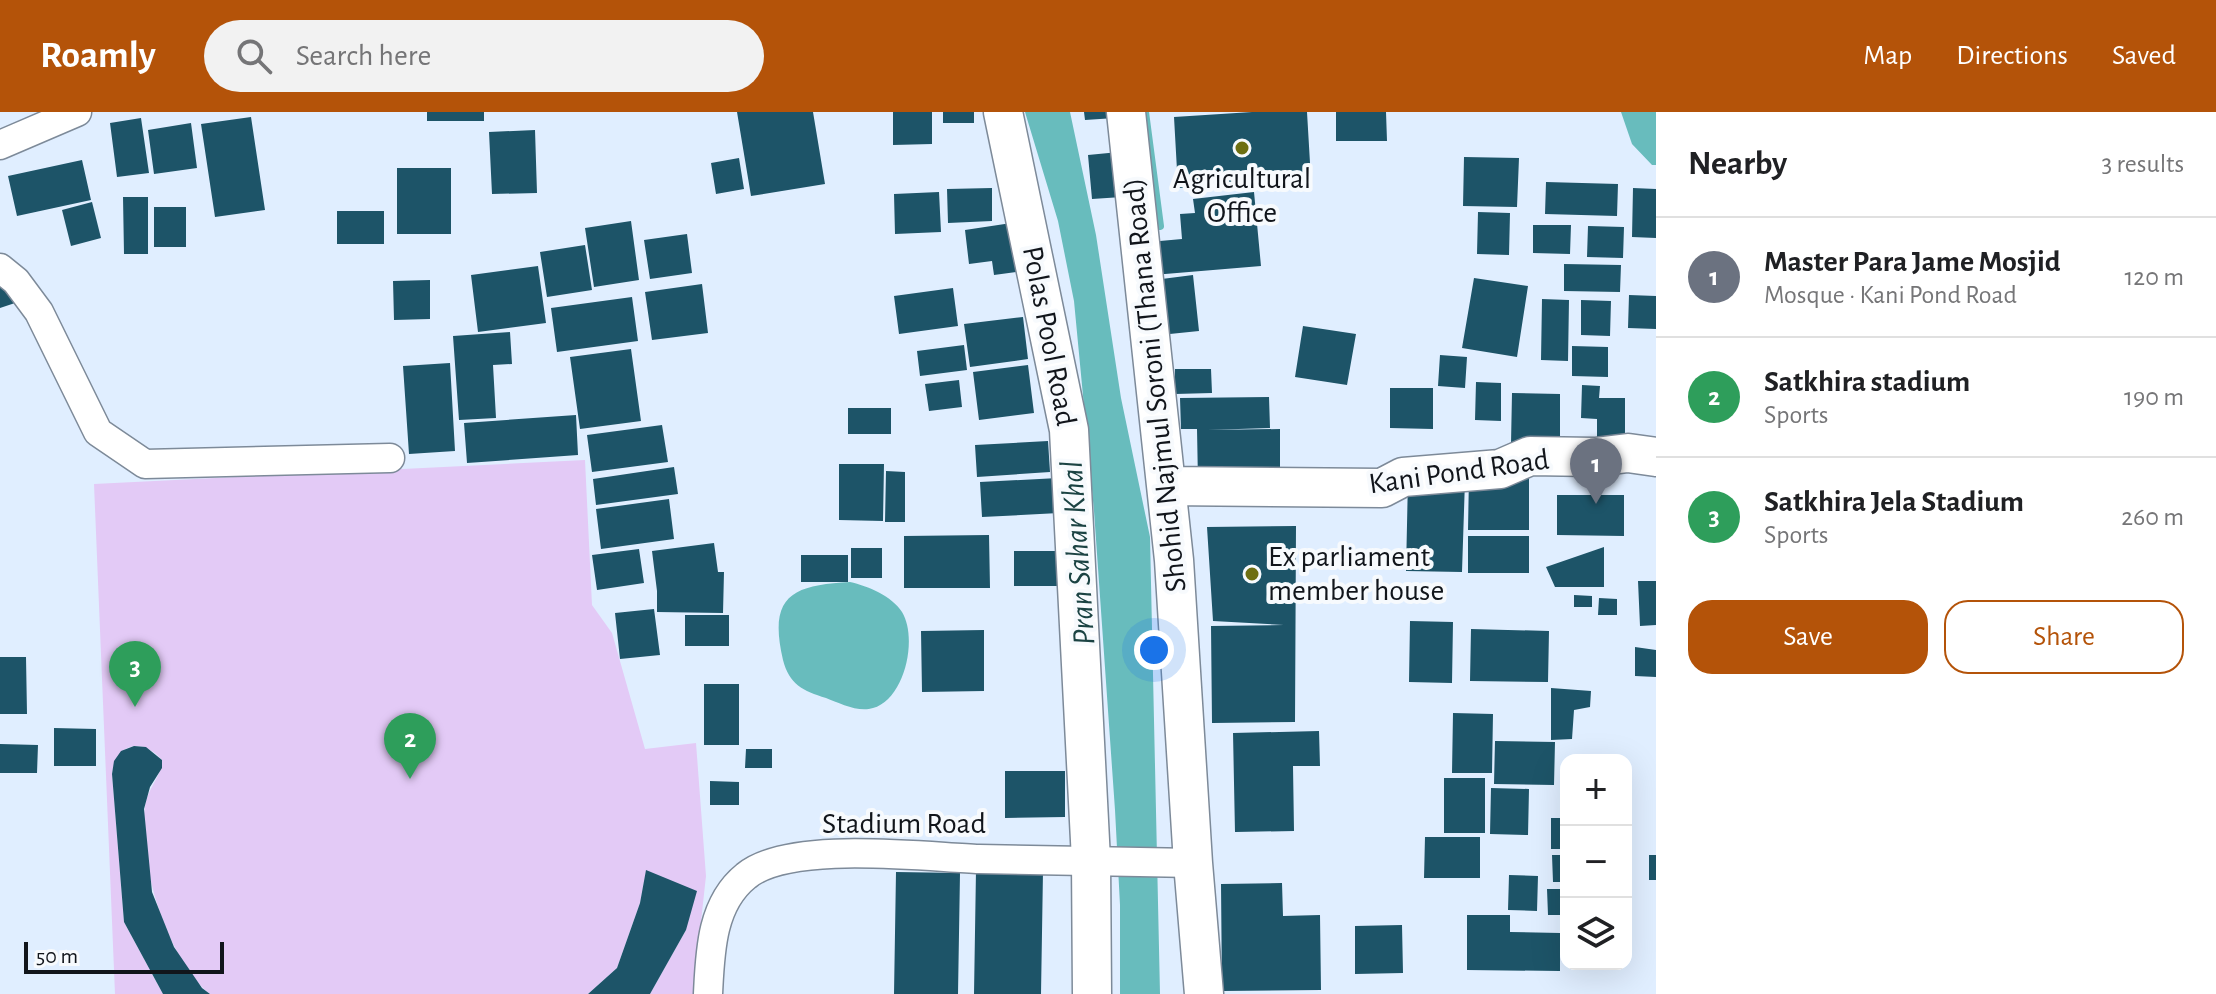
<!DOCTYPE html>
<meta charset="utf-8">
<style>
body{margin:0;font-family:"Alegreya Sans",sans-serif;background:#f2f2f2;color:#202124}
.controls{position:absolute;right:24px;bottom:24px;display:grid;overflow:hidden;border-radius:16px;box-shadow:0 8px 32px #0002}
.controls button{width:72px;height:72px;display:grid;place-items:center;padding:0;border:0;border-bottom:2px solid #e0e0e0;background:#fff;color:#202124;font:40px sans-serif}
.scale{position:absolute;left:24px;bottom:20px;width:200px;box-sizing:border-box;padding-left:8px;border:4px solid #11151b;border-top:0;font-size:22px;line-height:28px;white-space:nowrap;color:#11151b;-webkit-text-stroke:6px #f7fafd;paint-order:stroke}
.you{position:absolute;left:1154px;top:538px;width:28px;height:28px;margin:-20px;border:6px solid #fff;border-radius:50%;background:#1a73e8;box-shadow:0 0 0 12px #1a73e833}
.badge{display:grid;place-items:center;width:52px;height:52px;border-radius:50%;background:#b45309;color:#fff;font-size:26px;font-weight:700}
.pin{position:absolute;translate:-50% -66px;filter:drop-shadow(0 2px 4px #0008)}
.pin::after{content:'';position:absolute;top:42px;width:28px;height:24px;background:inherit;clip-path:polygon(0 0,100% 0,50% 100%)}
.list{margin:0;padding:0;list-style:none}
h2{display:flex;justify-content:space-between;align-items:center;height:104px;margin:0;padding:0 32px;font-size:34px}
h2 small{font-size:26px;font-weight:400;color:#757577}
.list li{display:grid;grid-template-columns:52px 1fr auto;gap:24px;align-items:center;box-sizing:border-box;height:120px;padding:0 32px;border-top:2px solid #e0e0e0}
.list b{display:block;font-size:30px;white-space:nowrap}
.list p{margin:0;font-size:26px;white-space:nowrap;color:#757577}
.list em{font-size:26px;font-style:normal;color:#757577}
.actions{display:flex;gap:16px;padding:24px 32px}
.actions a{flex:1;padding:18px 0;border:2px solid #b45309;border-radius:24px;text-align:center;font-size:28px;color:#b45309}
.actions .main{background:#b45309;color:#fff}
.icon{flex:none;width:44px;height:44px;fill:none;stroke:currentColor;stroke-width:2;stroke-linecap:round;stroke-linejoin:round}
.map{position:relative;flex:none;width:1656px;height:882px;overflow:hidden}
header{display:flex;align-items:center;gap:48px;box-sizing:border-box;height:112px;padding:0 40px;background:#b45309;color:#fff}
header strong{font-size:38px}
nav{display:flex;gap:44px;margin-inline-start:auto;font-size:28px}
.search{width:560px;height:72px;background:#f2f2f2;display:flex;align-items:center;gap:20px;box-sizing:border-box;padding:0 28px;border-radius:44px;color:#757577;font-size:30px}
main{display:flex}
aside{flex:1;background:#fff}
.map>svg:first-child{display:block}
.green{fill:#e3caf6}
.water{fill:#68bcbd}
.lines{fill:none;stroke-linecap:round;stroke-linejoin:round}
.stream{stroke:#68bcbd;stroke-width:8}
.building{fill:#1d5468}
.street-casing{stroke:#7d8a99;stroke-width:31}
.secondary-casing{stroke:#7d8a99;stroke-width:41}
.street{stroke:#fff;stroke-width:28}
.secondary{stroke:#fff;stroke-width:38}
.poi-dot{fill:#6d6f12;stroke:#f7fafd;stroke-width:3}
.labels{text-anchor:middle;dominant-baseline:central;stroke-width:8;stroke-linejoin:round;paint-order:stroke}
.poi-label{font-size:30px;fill:#11151b;stroke:#f7fafd}
.street-label{font-size:30px;fill:#11151b;stroke:#f7fafd}
.water-label{font-size:32px;font-style:italic;fill:#1b4343;stroke:#f7fafd}
</style>
<header>
<strong>Roamly</strong>
<div class="search"><svg class="icon" aria-label="search" viewBox="0 0 24 24"><circle cx="10" cy="10" r="6"/><path d="M15 15l6 6"/></svg>Search here</div>
<nav><a>Map</a><a>Directions</a><a>Saved</a></nav>
</header>
<main>
<div class="map">
<svg width="1656" height="882" viewBox="0 0 1656 882">
<rect width="100%" height="100%" fill="#e0eeff"/>
<!-- green -->
<path class="green" d="M585,348L592,493L612,521L645,637L696,631L706,764L693,882H650L686,818L646,759L640,791L617,856L588,882H210C167,847 137,748 145,694C147,677 162,664 162,648C142,625 116,631 112,662L124,810L163,882H115L94,372Z"/>
<!-- water -->
<path class="water" d="M1025,0H1070L1096,123L1121,286L1150,425L1160,882H1120V793L1115,698L1094,399L1074,189L1058,109Z
M1621,0H1656V53H1652L1632,32Z
M850,470C868,474 892,484 902,500C918,526 905,587 873,596C859,601 839,591 826,586C803,579 789,572 783,548C768,484 792,473 850,470Z"/>
<g class="lines">
<!-- stream -->
<path class="stream" d="M1145,0L1160,114"/>
</g>
<!-- building -->
<path class="building" d="M427,0H484V9H427Z
M737,0H813L825,72L751,84Z
M893,0H932V32L893,33Z
M943,0H974V11H943Z
M1084,0H1115V6L1085,8Z
M1252,0H1307L1311,68L1178,76L1174,5Z
M1336,0H1386L1387,29H1336Z
M251,5L265,98L215,105L201,12Z
M141,6L149,61L117,65L110,11Z
M191,11L197,56L154,62L148,18Z
M535,18L537,81L492,82L489,20Z
M1119,40L1122,85L1092,87L1088,43Z
M1464,45L1519,46L1517,95L1463,94Z
M739,46L744,77L716,82L711,51Z
M82,48L91,88L17,104L8,64Z
M397,56H451V122H397Z
M1546,70L1618,72L1617,104L1545,102Z
M992,76V109L948,111L947,77Z
M1633,76L1656,77V126L1632,125Z
M939,80L941,120L895,122L894,82Z
M1254,80L1261,154L1153,163L1149,130L1182,127L1180,102L1195,101L1193,87Z
M123,85H148V142H124Z
M92,90L101,126L71,134L62,98Z
M154,95H186V135H154Z
M337,99H384V132H337Z
M1478,100L1510,101L1509,143L1477,142Z
M631,109L639,168L594,175L585,116Z
M1025,109L1032,158L994,163L992,149L969,152L965,118Z
M1533,113H1571L1570,142L1533,141Z
M1588,114L1624,115L1623,146L1587,145Z
M687,122L692,161L650,167L644,128Z
M585,133L592,178L547,185L540,140Z
M1564,152L1621,153L1620,180L1564,179Z
M538,154L546,211L478,220L471,163Z
M1193,163L1199,219L1160,223L1154,168Z
M1474,166L1528,174L1517,245L1462,236Z
M430,168V207L394,208L393,169Z
M0,169L18,190L0,196Z
M702,172L708,221L652,228L645,180Z
M953,176L958,214L899,222L894,184Z
M1629,183L1656,184V217L1628,216Z
M632,185L638,229L557,240L551,196Z
M1542,187L1569,188L1568,249L1541,248Z
M1581,188L1611,189L1610,224L1581,223Z
M1023,205L1028,247L970,255L964,212Z
M1303,214L1356,222L1347,273L1295,265Z
M510,220L512,252L493,253L496,306L459,308L453,224Z
M964,233L967,258L920,264L917,239Z
M1572,234L1608,235V265L1572,264Z
M631,237L641,309L580,317L570,245Z
M1440,243L1467,245L1465,276L1438,274Z
M450,251L455,339L409,342L403,254Z
M1028,253L1034,301L979,308L973,260Z
M1175,257H1211L1212,281L1175,282Z
M959,268L962,295L929,299L925,272Z
M1476,270L1501,271V309L1475,308Z
M1582,273L1600,274L1599,286H1625V338H1597V307L1581,306Z
M1390,276H1433V317L1390,316Z
M1512,281L1560,282V333L1511,332Z
M1269,285L1270,316L1207,318L1280,317V369L1198,370L1197,317H1181L1180,286Z
M848,296H891V322H848Z
M576,303L578,343L467,351L464,311Z
M662,313L668,350L592,360L587,323Z
M1048,329L1050,360L977,365L975,333Z
M839,352H884L883,409L839,408Z
M674,355L678,382L596,393L593,367Z
M886,359L905,360V410H885Z
M1469,364H1529V418H1468Z
M1058,366L1059,401L982,405L980,370Z
M1408,367L1465,368L1462,460L1406,459Z
M1557,383H1624V424L1557,423Z
M669,387L674,427L601,437L596,397Z
M1296,414L1295,610L1212,611L1211,514L1284,513L1213,509L1207,415Z
M989,423L990,476H904V424Z
M1468,424H1529V461H1468Z
M714,431L718,460H724L723,501L657,500V479L652,439Z
M1604,435V475H1555L1546,455Z
M851,436H882V466H851Z
M639,437L644,471L597,478L592,443Z
M1014,439H1078V474H1014Z
M801,443H848V470H801Z
M1638,469H1656V513L1640,514Z
M1574,483L1592,484V495H1574Z
M1599,486L1617,487V503H1598Z
M654,497L660,543L620,547L615,501Z
M685,503H729V534H685Z
M1410,509L1453,510L1452,571L1409,570Z
M1471,517L1549,519L1548,570L1470,569Z
M984,518V579L922,580L921,519Z
M1635,535L1656,538V565L1635,564Z
M0,545H26L27,602H0Z
M704,572H739V633H704Z
M1551,576L1591,579L1590,595L1574,598L1572,627L1551,628Z
M1453,601L1493,602L1492,661H1452Z
M54,616L96,617V654H54Z
M1319,619L1320,654H1293L1294,719L1235,720L1233,621Z
M1495,629L1555,630L1554,673L1494,672Z
M0,632L38,633L37,661H0Z
M134,634L146,635L162,648V656L150,675L144,697L152,780L174,835L202,876L210,882H163L124,810L112,662L114,649L121,639Z
M746,637H772V656H745Z
M1005,659H1065V705L1005,706Z
M1444,666H1485V721H1444Z
M710,669L739,670V693H710Z
M1491,676L1529,677L1528,723L1490,722Z
M1551,706H1566V737H1551Z
M1425,725H1480V766H1424Z
M1552,743H1566V770H1553Z
M1649,743H1656V768H1649Z
M646,758L697,779L686,818L650,882H588L617,856L640,791Z
M976,758L1043,759L1041,882H974Z
M896,760L960,761L958,882H894Z
M1509,763L1538,764L1537,799L1508,798Z
M1282,771L1283,804L1320,803L1321,878L1222,879L1221,772Z
M1547,777H1566V803H1548Z
M1467,803H1510V820L1560,821V859L1467,858Z
M1402,813L1403,861L1355,862V814Z"/>
<g class="lines">
<!-- street casing -->
<g class="street-casing">
<path id="street" d="M0,33L77,0
M0,156L16,169L39,200L98,320L145,352L390,346
M708,882C710,841 711,792 746,764C789,728 924,745 979,747C1050,749 1122,749 1193,751"/>
</g>
<!-- secondary casing -->
<g class="secondary-casing">
<path id="secondary" d="M1003,0L1069,318L1091,748L1092,882
M1126,0L1174,448L1193,751L1204,882
M1166,374L1382,376L1403,365L1500,357L1530,344L1595,345L1628,341L1656,345"/>
</g>
<!-- street -->
<use href="#street" class="street"/>
<!-- secondary -->
<use href="#secondary" class="secondary"/>
</g>
<!-- markers -->
<g class="poi-dot">
<circle cx="1242" cy="36" r="8"/>
<circle cx="1252" cy="462" r="8"/>
</g>
<g class="labels">
<!-- poi labels -->
<g class="poi-label">
<text x="1242" y="67">Agricultural<tspan x="1242" dy="34">Office</tspan></text>
<text x="1268" y="445" text-anchor="start">Ex parliament<tspan x="1268" dy="34">member house</tspan></text>
</g>
<!-- street labels -->
<g class="street-label">
<text transform="translate(1049 224) rotate(79)">Polas Pool Road</text>
<text transform="translate(1155 273) rotate(-96)">Shohid Najmul Soroni (Thana Road)</text>
<text transform="translate(1459 360) rotate(-8)">Kani Pond Road</text>
<text x="904" y="712">Stadium Road</text>
</g>
<!-- water labels -->
<g class="water-label">
<text transform="translate(1078 441) rotate(-94)">Pran Sahar Khal</text>
</g>
</g>
</svg>
<div class="controls">
<button>+</button>
<button>−</button>
<button><svg class="icon" aria-label="layers" viewBox="0 0 24 24"><path d="M12 4l9 5-9 5-9-5zM3 14l9 5 9-5"/></svg></button>
</div>
<div class="scale">50 m</div>
<div class="you"></div>
<div class="pin badge" style="left:1596px;top:392px;background:#6b7280">1</div>
<div class="pin badge" style="left:410px;top:667px;background:#2e9e5b">2</div>
<div class="pin badge" style="left:135px;top:595px;background:#2e9e5b">3</div>
</div>
<aside>
<h2>Nearby<small>3 results</small></h2>
<ul class="list">
<li><span class="badge" style="background:#6b7280">1</span><div><b>Master Para Jame Mosjid</b><p>Mosque · Kani Pond Road</p></div><em>120 m</em></li>
<li><span class="badge" style="background:#2e9e5b">2</span><div><b>Satkhira stadium</b><p>Sports</p></div><em>190 m</em></li>
<li><span class="badge" style="background:#2e9e5b">3</span><div><b>Satkhira Jela Stadium</b><p>Sports</p></div><em>260 m</em></li>
</ul>
<div class="actions"><a class="main">Save</a><a>Share</a></div>
</aside>
</main>
